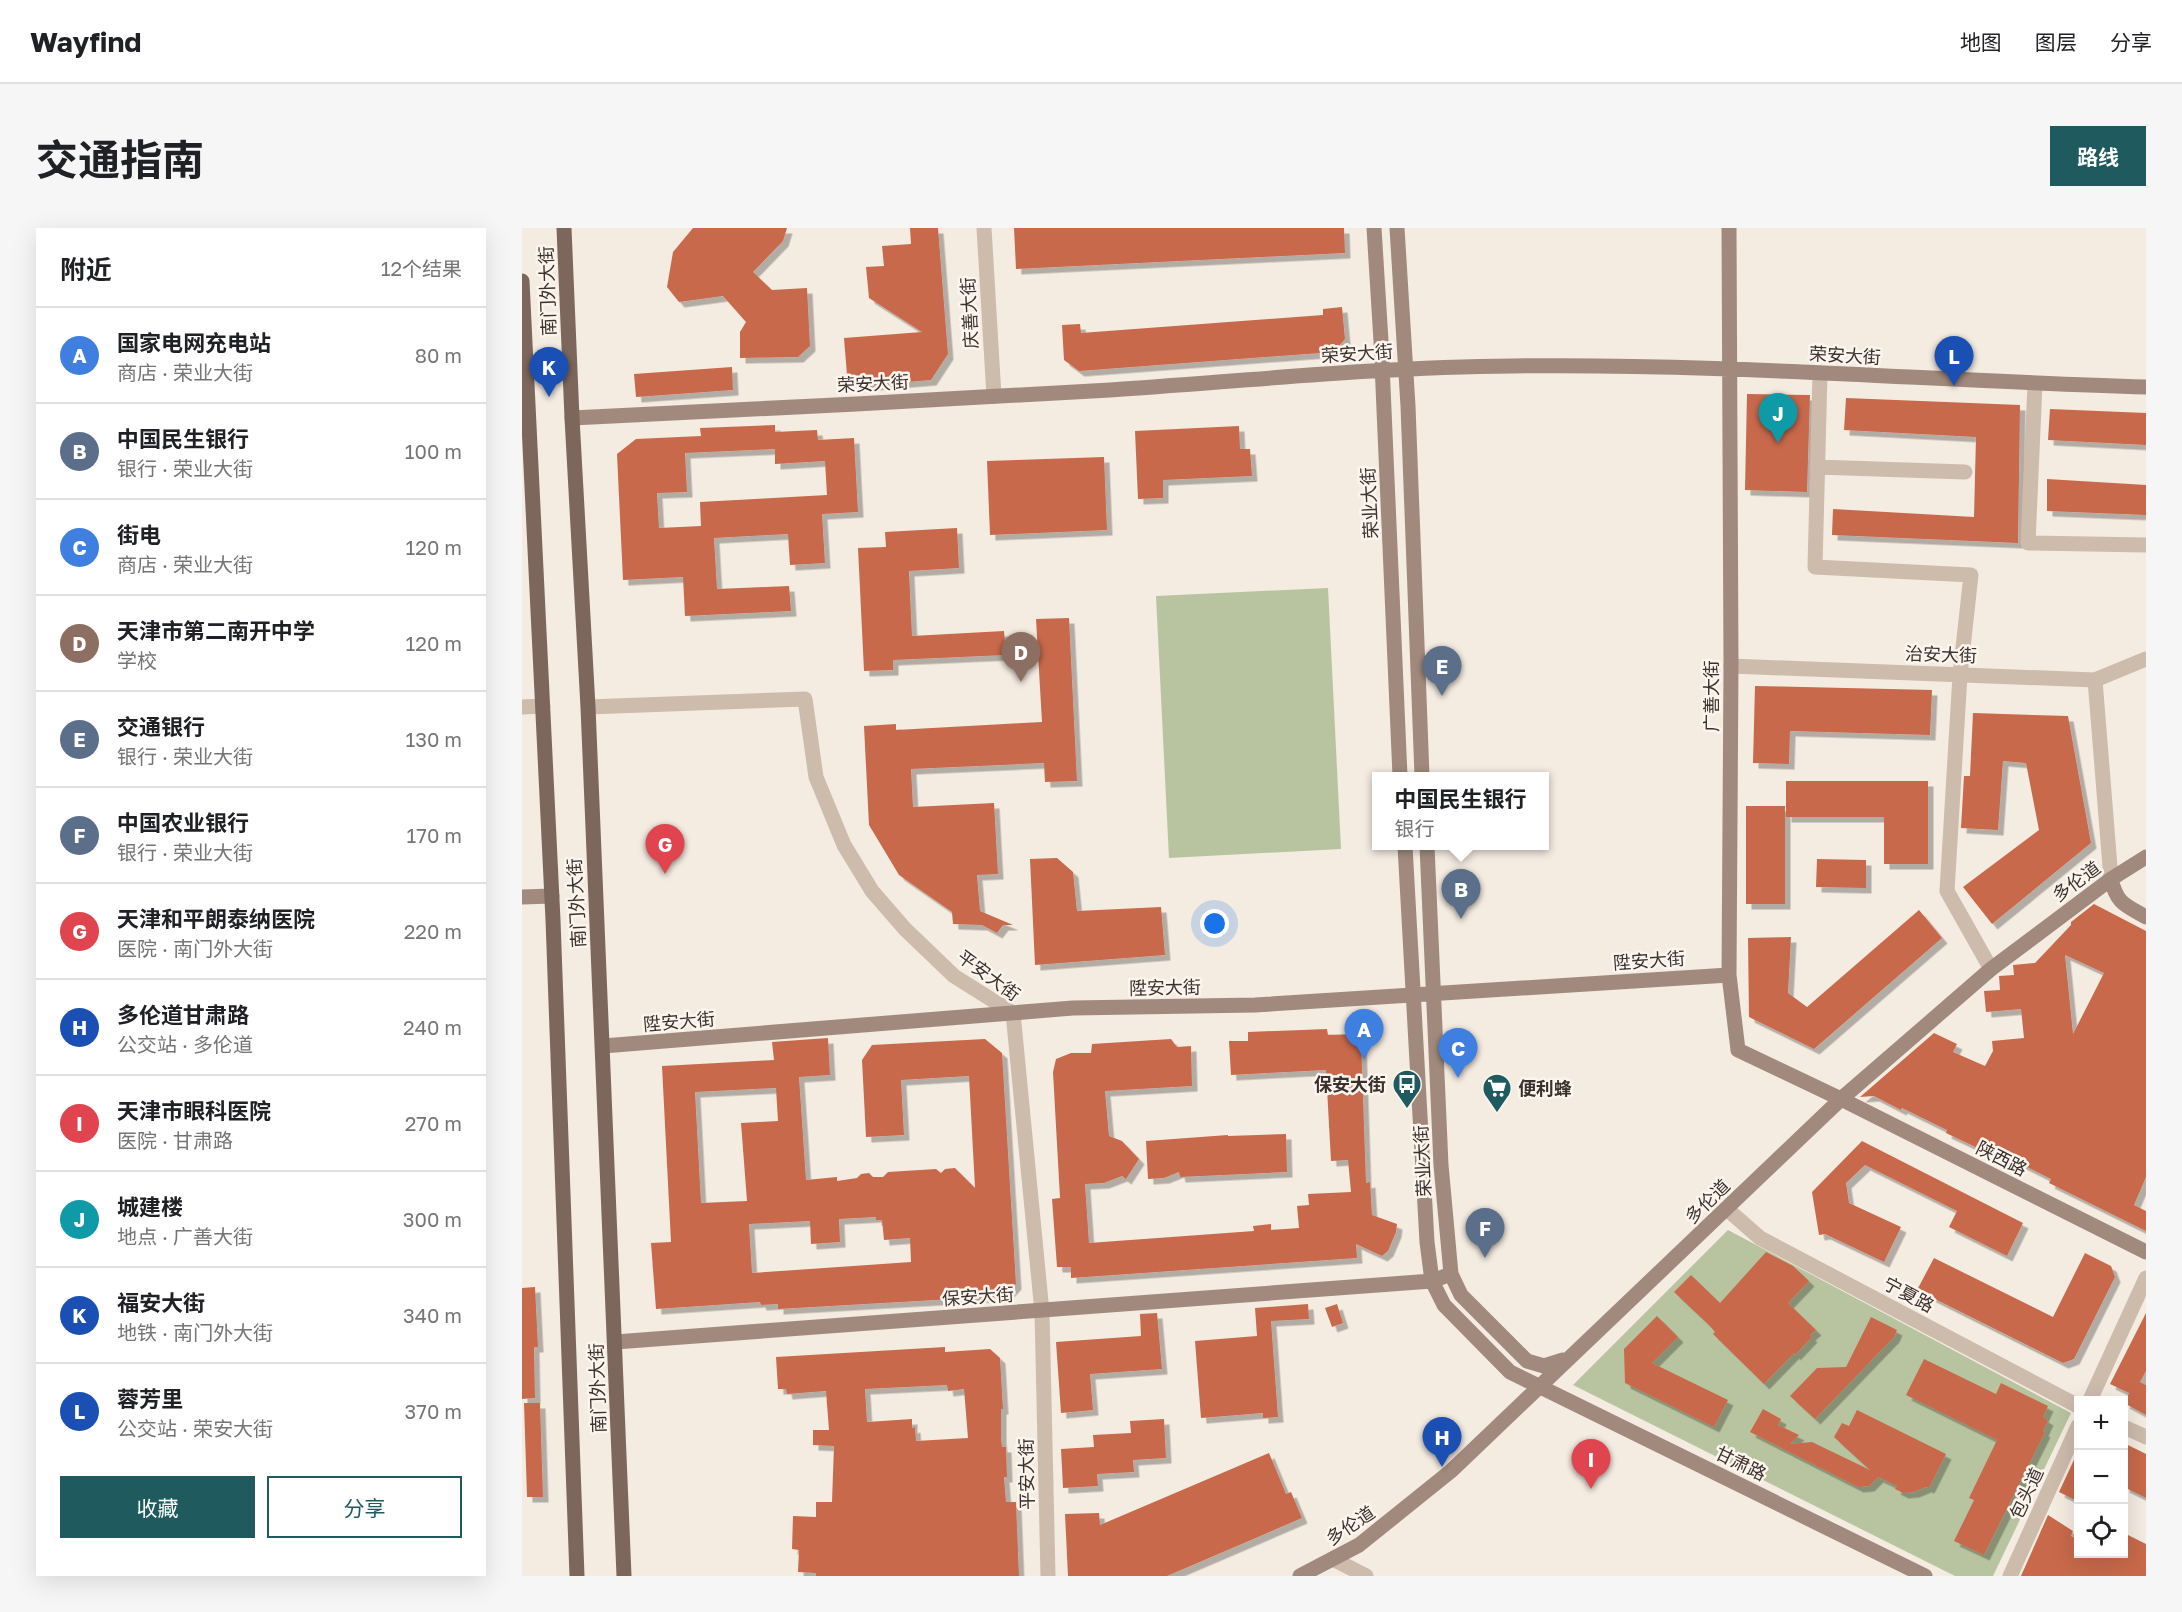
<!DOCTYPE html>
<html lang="zh">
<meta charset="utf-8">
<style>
body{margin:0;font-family:"Golos Text","Noto Sans SC",sans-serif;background:#f6f6f6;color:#202124}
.controls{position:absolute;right:18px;bottom:18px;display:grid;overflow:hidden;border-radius:0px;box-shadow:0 6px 24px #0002}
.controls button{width:54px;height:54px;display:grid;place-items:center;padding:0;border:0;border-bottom:2px solid #e0e0e0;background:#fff;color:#202124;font:30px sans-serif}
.you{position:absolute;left:693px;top:696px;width:21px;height:21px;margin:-15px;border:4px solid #fff;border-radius:50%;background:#1a73e8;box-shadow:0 0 0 9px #1a73e833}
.badge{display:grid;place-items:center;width:39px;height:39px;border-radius:50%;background:#1f5a5e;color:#fff;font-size:20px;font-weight:700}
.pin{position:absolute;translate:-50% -50px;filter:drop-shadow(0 2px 3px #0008)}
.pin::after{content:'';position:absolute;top:32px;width:21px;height:18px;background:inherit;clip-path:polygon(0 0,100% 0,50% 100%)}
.popup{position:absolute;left:850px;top:544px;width:177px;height:78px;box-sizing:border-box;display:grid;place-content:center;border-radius:0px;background:#fff;filter:drop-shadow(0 2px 4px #0005);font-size:20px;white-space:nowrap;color:#757577}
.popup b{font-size:22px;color:#202124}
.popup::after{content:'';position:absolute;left:50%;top:100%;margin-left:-12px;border:12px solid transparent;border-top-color:#fff}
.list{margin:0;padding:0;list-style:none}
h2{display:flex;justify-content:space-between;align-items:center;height:78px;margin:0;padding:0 24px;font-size:26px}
h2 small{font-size:20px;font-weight:400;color:#757577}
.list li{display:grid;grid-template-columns:39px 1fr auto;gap:18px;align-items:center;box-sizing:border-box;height:96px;padding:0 24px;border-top:2px solid #e0e0e0}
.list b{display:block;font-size:22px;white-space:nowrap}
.list p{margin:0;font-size:20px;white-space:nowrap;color:#757577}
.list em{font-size:20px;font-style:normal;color:#757577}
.actions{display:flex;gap:12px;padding:18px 24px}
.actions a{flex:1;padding:14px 0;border:2px solid #1f5a5e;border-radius:0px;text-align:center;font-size:21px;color:#1f5a5e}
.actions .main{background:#1f5a5e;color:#fff}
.icon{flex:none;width:33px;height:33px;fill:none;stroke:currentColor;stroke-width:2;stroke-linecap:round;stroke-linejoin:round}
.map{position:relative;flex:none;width:1624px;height:1348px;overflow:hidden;border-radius:0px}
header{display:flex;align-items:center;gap:36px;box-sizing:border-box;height:84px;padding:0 30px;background:#fff;border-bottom:2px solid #e0e0e0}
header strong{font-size:28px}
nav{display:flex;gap:33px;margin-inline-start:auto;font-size:21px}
.intro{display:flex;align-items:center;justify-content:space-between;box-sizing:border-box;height:144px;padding:0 36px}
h1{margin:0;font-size:42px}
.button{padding:15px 27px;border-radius:0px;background:#1f5a5e;color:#fff;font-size:21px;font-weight:700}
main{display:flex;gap:36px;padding:0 36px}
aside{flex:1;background:#fff;border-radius:0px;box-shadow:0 6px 24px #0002}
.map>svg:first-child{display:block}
.green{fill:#b8c4a0}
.building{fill:#c8694b;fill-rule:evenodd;filter:url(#shadow)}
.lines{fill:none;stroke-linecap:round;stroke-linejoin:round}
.street{stroke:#cdbbac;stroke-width:15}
.secondary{stroke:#a18a7d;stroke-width:15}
.primary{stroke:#7d675c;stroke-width:15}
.labels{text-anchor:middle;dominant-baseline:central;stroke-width:5;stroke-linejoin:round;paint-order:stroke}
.street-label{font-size:18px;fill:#3b302b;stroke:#fbf5ee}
.poi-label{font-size:18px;font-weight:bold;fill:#3b302b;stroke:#fbf5ee;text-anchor:end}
</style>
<header>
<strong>Wayfind</strong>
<nav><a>地图</a><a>图层</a><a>分享</a></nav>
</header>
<div class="intro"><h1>交通指南</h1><a class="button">路线</a></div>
<main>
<aside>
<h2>附近<small>12个结果</small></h2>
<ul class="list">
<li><span class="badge" style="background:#3f7fe0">A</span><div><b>国家电网充电站</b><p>商店 · 荣业大街</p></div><em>80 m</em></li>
<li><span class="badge" style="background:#5c6f8a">B</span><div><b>中国民生银行</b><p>银行 · 荣业大街</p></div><em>100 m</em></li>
<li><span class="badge" style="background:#3f7fe0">C</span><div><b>街电</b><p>商店 · 荣业大街</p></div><em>120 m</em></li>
<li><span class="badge" style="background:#8d6e63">D</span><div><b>天津市第二南开中学</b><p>学校</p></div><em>120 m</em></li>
<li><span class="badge" style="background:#5c6f8a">E</span><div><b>交通银行</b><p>银行 · 荣业大街</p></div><em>130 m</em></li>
<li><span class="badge" style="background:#5c6f8a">F</span><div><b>中国农业银行</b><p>银行 · 荣业大街</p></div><em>170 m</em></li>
<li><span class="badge" style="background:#e0444e">G</span><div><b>天津和平朗泰纳医院</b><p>医院 · 南门外大街</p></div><em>220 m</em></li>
<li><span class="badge" style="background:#1a4fb4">H</span><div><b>多伦道甘肃路</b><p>公交站 · 多伦道</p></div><em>240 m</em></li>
<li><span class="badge" style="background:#e0444e">I</span><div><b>天津市眼科医院</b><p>医院 · 甘肃路</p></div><em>270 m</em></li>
<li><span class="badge" style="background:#0f9aa8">J</span><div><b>城建楼</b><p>地点 · 广善大街</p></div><em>300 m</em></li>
<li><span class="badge" style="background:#1a4fb4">K</span><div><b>福安大街</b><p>地铁 · 南门外大街</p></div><em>340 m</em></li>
<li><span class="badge" style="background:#1a4fb4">L</span><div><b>蓉芳里</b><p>公交站 · 荣安大街</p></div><em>370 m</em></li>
</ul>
<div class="actions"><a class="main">收藏</a><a>分享</a></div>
</aside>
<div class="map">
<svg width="1624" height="1348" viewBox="0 0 1624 1348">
<defs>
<filter id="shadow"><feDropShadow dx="5.5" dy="5.5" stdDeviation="0" flood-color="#0004"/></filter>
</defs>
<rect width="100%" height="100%" fill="#f4ebe1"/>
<!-- green -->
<path class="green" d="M806,360L819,621L647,630L634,368Z
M1206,1002L1549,1185L1471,1348H1433L1051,1157Z"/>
<!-- building -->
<path class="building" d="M171,0H265L261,13L231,44L250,62L285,60L288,118L276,129L218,130V104L224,94L201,68L157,74L145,59L151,24Z
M388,0H416L426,126L409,152L326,159L322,110L400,104L347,70L344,39L362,38L360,18L389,16Z
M492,0H822L823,25L494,41Z
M820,79L823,111L812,124L557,143L542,132L540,97L558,96L559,105L801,87V81Z
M210,139L211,162L114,169L112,146Z
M1225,166L1288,167L1285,264L1223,262Z
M1324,170L1498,177L1496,315L1310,307L1311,281L1452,289L1454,209L1322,202Z
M1528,181L1624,185V217L1526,212Z
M253,197V204L295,202L296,212L332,210L336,284L300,286L303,335L268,337L266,306L192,310L195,361L267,358L269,383L163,388L161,349L101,352L95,226L114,211L179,208L178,200ZM253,221V236L303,233L305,267L178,274L179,298L137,300L135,265L165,264L163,225Z
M717,198L718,221H728L730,248L641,252V270L616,271L613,203Z
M582,229L585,302L468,307L465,233Z
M1525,251L1624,257V287L1525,283Z
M435,300L437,340L387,343L390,408L482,403L484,427L371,432V442L342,443L336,320L364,319L363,304Z
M547,390L555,553L523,554L522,535L389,541L391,579L472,575L476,646L455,647L458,683L491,697H481L475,705L460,697L431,696L430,684L377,647L347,597L342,498L374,496V502L520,494L514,391Z
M1233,458L1410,462L1408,507L1268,503L1267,536L1231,535Z
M1451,485L1546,488L1569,615L1470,696L1441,659L1517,602L1504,535L1481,533L1476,602L1439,600L1442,548H1448Z
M1264,553H1406V636H1362V589H1264Z
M1224,578H1263V676H1224Z
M535,630L551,644L555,683L639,679L643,727L513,737L508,631Z
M1295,631L1344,632V660L1294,659Z
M1572,676L1624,703V949L1612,977L1624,983V1003L1527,955L1529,951L1491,932L1489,936L1464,924L1424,905L1425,902L1380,880L1379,882L1352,868L1338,869L1412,805L1435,816L1431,824L1463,838L1471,823L1470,813L1502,810L1499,781L1464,784L1462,763L1478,762L1477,748L1492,747L1491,737L1513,735L1549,697V694ZM1543,727L1582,745L1551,806Z
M1397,682L1420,710L1292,821L1227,789L1226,710L1269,709L1266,765L1285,779Z
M805,801L806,807L833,806L839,812L844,955L848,954L850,987L875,996L874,1004L866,1023L860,1028L834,1016L835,1030L549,1050V1039H535L530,971L538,970L531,844L534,831L549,825H569L570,816L649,811L655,819L669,818L670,858L583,863L587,908L600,913L617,931L604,951L600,948L582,955L563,956L567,1015L732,1003L731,998L749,996V1002L777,1000L775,978L787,977L786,966L829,964L826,932L809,933L804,842L709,847L707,813H726V804Z
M306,810L308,847L277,849L284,952L315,949V953L335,950L339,946L347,945L351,949H361L366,944L414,941L419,945L423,941L433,940L453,960L447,848L379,852L382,907L344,909L340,832L350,817L463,811L480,825L494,1056L483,1068L256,1081V1076L239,1077L238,1074L134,1081L129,1015L149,1014L140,838L252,832L250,814ZM254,860L256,893L219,895L225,973L179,975L173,864ZM354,989V992H360L362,1012L388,1010L389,1034L230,1045L227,996L288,993L289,1016L318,1014L317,991Z
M764,906L765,944L658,949L657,944L642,950L626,951L624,913L706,907V908Z
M1340,913L1501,995L1485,1028L1427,999L1435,983L1343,937L1324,955L1327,975L1379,999L1362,1034L1303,1006L1297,1007L1290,964Z
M1244,1024L1271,1038L1287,1053L1266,1075L1294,1102L1288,1107L1290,1109L1273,1127L1272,1125L1242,1156L1191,1106L1193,1104L1187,1097L1152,1064L1169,1047L1198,1075Z
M1563,1025L1589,1038L1593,1049L1552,1131L1541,1135L1395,1062L1412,1030L1531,1089Z
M13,1059L16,1119H12L13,1170L0,1171V1060Z
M786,1076L787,1091L749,1093L756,1189L741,1190V1185L679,1190L673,1113L735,1108L733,1080Z
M815,1076L821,1095L810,1099L803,1080Z
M635,1085L640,1141L568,1146L571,1182L539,1185L534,1114L619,1108L618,1086Z
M1624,1085V1143L1618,1154L1624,1157V1187L1602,1175L1607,1165L1588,1156Z
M1135,1088L1156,1109L1130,1135L1206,1172L1192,1199L1103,1155L1102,1121Z
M1349,1089L1375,1102L1372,1109L1293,1191L1268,1168L1295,1140L1324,1139Z
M423,1119V1124L468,1121L478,1130L481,1181H479V1210L480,1219H484L485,1249H482L484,1274H494L497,1348H294V1345L276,1344L277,1322L270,1321L271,1288L294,1289V1274H310L312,1218L291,1217V1202H307L304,1163L265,1166L264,1161H256L254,1129ZM425,1157L426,1163L442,1161L446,1210L394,1213L393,1199L390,1200V1191L345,1194L343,1161Z
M1402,1131L1474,1166L1479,1155L1526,1178L1521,1189L1526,1192L1521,1203L1523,1204L1462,1327L1432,1313L1452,1272L1447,1270L1475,1212L1384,1167Z
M2,1175H18L21,1269H5Z
M1241,1181L1259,1191L1256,1197L1277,1207L1268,1216L1290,1214L1348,1242L1312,1209L1320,1195L1327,1198L1335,1182L1424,1226L1407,1260L1404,1259L1392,1264L1381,1265L1373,1261L1375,1258L1356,1249L1347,1258L1336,1259L1228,1204Z
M642,1191L644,1230L611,1232L612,1244L575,1246L576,1258L541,1260L539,1221L572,1219L571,1207L609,1205L608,1193Z
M1602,1215L1624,1226V1270L1602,1259Z
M1557,1221V1274L1537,1264Z
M747,1225L764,1266L769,1264L780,1290L645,1348H546L543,1286L577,1285L578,1297Z
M1526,1287L1551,1303L1549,1308L1557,1312V1326H1602V1305L1624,1316V1348H1499Z"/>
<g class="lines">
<!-- street -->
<path class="street" d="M462,0L472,168
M1298,145L1293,339L1449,347L1438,447L1425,663L1469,741
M1513,156L1506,315L1624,317
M1295,239L1443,244
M1209,438L1573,452L1624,431
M1573,452L1589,651
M0,479L21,478
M66,479L283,471L294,549L322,617L350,663L383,701L432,748L491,785L520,1084L526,1348
M1205,981L1238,1010L1556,1178
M1568,1172L1624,1050
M1602,1199L1624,1209
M811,1331L844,1348
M1488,1348L1556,1198"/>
<!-- secondary -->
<path class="secondary" d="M852,0L859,113L878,548
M875,0L886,178L900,548
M1207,0L1209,438L1207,747L1216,822L1319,871L1624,1024
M50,190C229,181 409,173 588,162C722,153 856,139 991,138C1202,135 1413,153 1624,159
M883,618L905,1014L910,1053L922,1077L988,1144L1403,1348
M905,618L919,937L929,1046L939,1067L1005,1133L1022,1138L1041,1132
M1589,651C1595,676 1603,677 1624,689
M0,669L30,668
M81,818L551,780L733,777L1207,747
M93,1114L910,1053L929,1046
M778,1348L837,1317L929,1243L1319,871L1469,741L1589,651L1624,629"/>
<!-- primary -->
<path class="primary" d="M42,0L50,190L66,479L102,1348
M0,53L31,692L55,1348"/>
</g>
<!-- icons -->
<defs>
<g id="bus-pin" transform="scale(1.5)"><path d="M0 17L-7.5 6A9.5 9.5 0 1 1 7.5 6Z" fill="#1f5a5e" stroke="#fbf5ee"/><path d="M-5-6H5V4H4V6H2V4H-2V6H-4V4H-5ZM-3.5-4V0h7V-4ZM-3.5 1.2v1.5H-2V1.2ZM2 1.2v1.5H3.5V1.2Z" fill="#fff"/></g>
<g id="supermarket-pin" transform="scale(1.5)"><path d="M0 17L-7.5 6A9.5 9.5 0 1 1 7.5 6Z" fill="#1f5a5e" stroke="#fbf5ee"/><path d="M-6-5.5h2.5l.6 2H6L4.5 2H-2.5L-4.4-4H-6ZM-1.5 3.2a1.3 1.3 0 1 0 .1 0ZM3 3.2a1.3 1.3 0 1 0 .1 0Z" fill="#fff"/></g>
</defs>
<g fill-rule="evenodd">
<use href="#bus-pin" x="885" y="856"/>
<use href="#supermarket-pin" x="975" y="860"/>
</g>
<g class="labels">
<!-- street labels -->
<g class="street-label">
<text transform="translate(25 63) rotate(-92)">南门外大街</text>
<text transform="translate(447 85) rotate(-93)">庆善大街</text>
<text transform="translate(835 125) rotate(-4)">荣安大街</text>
<text transform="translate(1323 127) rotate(3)">荣安大街</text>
<text transform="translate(351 155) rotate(-3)">荣安大街</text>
<text transform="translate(847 275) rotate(-93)">荣业大街</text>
<text transform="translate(1419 426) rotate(2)">治安大街</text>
<text transform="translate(1189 468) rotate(-90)">广善大街</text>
<text transform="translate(1554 653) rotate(-36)">多伦道</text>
<text transform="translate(54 675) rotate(-93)">南门外大街</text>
<text transform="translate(1127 732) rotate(-4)">陞安大街</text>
<text transform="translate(467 747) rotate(36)">平安大街</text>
<text transform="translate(643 759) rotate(-1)">陞安大街</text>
<text transform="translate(157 793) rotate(-5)">陞安大街</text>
<text transform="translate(1480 930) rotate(27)">陕西路</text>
<text transform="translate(900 933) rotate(-93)">荣业大街</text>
<text transform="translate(1185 973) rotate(-44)">多伦道</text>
<text transform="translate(1387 1066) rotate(28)">宁夏路</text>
<text transform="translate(456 1068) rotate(-4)">保安大街</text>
<text transform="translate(75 1160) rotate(-92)">南门外大街</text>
<text transform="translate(1219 1235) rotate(26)">甘肃路</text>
<text transform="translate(504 1246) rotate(-91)">平安大街</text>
<text transform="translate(1504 1265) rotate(-65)">包头道</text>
<text transform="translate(828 1297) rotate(-34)">多伦道</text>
</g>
<!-- poi labels -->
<g class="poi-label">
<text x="864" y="856">保安大街</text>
<text x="996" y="860" text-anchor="start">便利蜂</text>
</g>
</g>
</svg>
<div class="controls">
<button>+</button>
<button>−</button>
<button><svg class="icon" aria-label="locate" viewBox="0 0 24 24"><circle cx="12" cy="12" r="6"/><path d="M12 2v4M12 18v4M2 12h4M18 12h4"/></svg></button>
</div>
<div class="you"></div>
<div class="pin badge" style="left:842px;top:831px;background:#3f7fe0">A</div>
<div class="pin badge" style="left:939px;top:691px;background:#5c6f8a">B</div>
<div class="popup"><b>中国民生银行</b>银行</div>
<div class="pin badge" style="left:936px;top:850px;background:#3f7fe0">C</div>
<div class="pin badge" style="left:499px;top:454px;background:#8d6e63">D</div>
<div class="pin badge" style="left:920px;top:468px;background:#5c6f8a">E</div>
<div class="pin badge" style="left:963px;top:1030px;background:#5c6f8a">F</div>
<div class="pin badge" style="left:143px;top:646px;background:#e0444e">G</div>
<div class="pin badge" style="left:920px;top:1239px;background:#1a4fb4">H</div>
<div class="pin badge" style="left:1069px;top:1261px;background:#e0444e">I</div>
<div class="pin badge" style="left:1256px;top:215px;background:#0f9aa8">J</div>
<div class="pin badge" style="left:27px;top:169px;background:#1a4fb4">K</div>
<div class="pin badge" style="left:1432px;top:158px;background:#1a4fb4">L</div>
</div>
</main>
